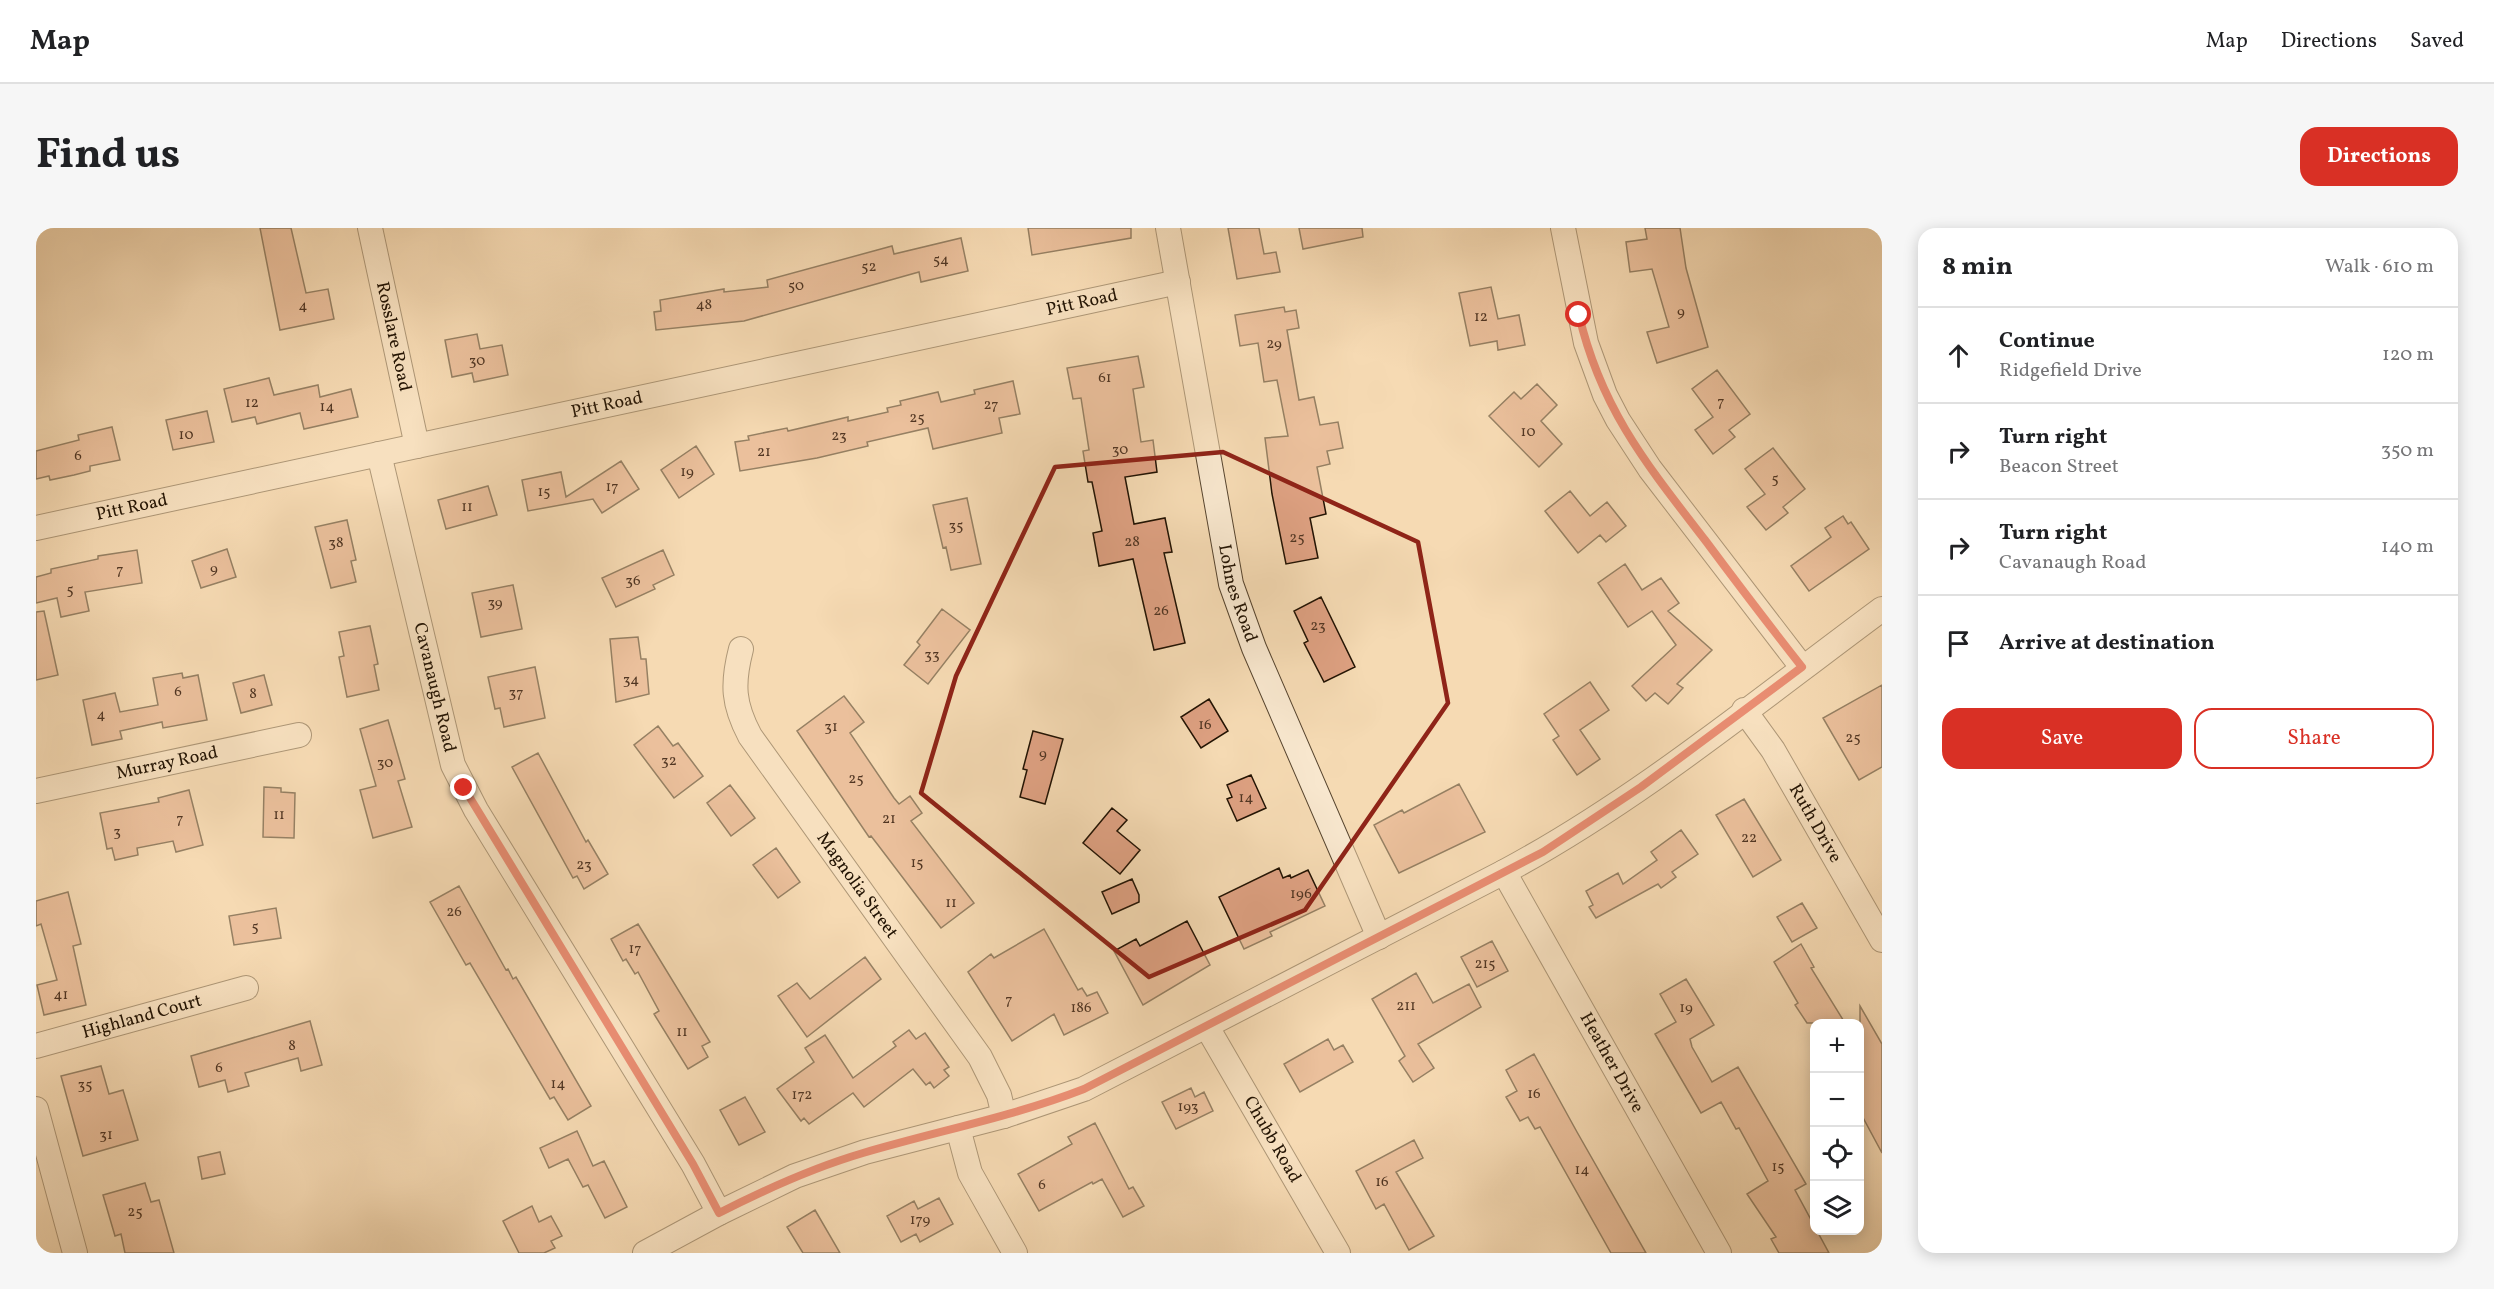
<!DOCTYPE html>
<meta charset="utf-8">
<style>
body{margin:0;font-family:Vollkorn,serif;background:#f6f6f6;color:#202124}
.controls{position:absolute;right:18px;bottom:18px;display:grid;overflow:hidden;border-radius:12px;box-shadow:0 3px 15px #0003}
.controls button{width:54px;height:54px;display:grid;place-items:center;padding:0;border:0;border-bottom:2px solid #e0e0e0;background:#fff;color:#202124;font:30px sans-serif}
.stop{position:absolute;width:18px;height:18px;margin:-14px;border:4px solid #d93025;border-radius:50%;background:#fff}
.stop.end{background:#d93025;border-color:#fff;box-shadow:0 2px 6px #0008}
.list{margin:0;padding:0;list-style:none}
h2{display:flex;justify-content:space-between;align-items:center;height:78px;margin:0;padding:0 24px;font-size:26px}
h2 small{font-size:20px;font-weight:400;color:#757577}
.list li{display:grid;grid-template-columns:39px 1fr auto;gap:18px;align-items:center;box-sizing:border-box;height:96px;padding:0 24px;border-top:2px solid #e0e0e0}
.list b{display:block;font-size:22px;white-space:nowrap}
.list p{margin:0;font-size:20px;white-space:nowrap;color:#757577}
.list em{font-size:20px;font-style:normal;color:#757577}
.actions{display:flex;gap:12px;padding:18px 24px}
.actions a{flex:1;padding:14px 0;border:2px solid #d93025;border-radius:18px;text-align:center;font-size:21px;color:#d93025}
.actions .main{background:#d93025;color:#fff}
.icon{flex:none;width:33px;height:33px;fill:none;stroke:currentColor;stroke-width:2;stroke-linecap:round;stroke-linejoin:round}
.map{position:relative;flex:none;width:1846px;height:1025px;overflow:hidden;border-radius:18px}
header{display:flex;align-items:center;gap:36px;box-sizing:border-box;height:84px;padding:0 30px;background:#fff;border-bottom:2px solid #e0e0e0}
header strong{font-size:28px}
nav{display:flex;gap:33px;margin-inline-start:auto;font-size:21px}
.intro{display:flex;align-items:center;justify-content:space-between;box-sizing:border-box;height:144px;padding:0 36px}
h1{margin:0;font-size:42px}
.button{padding:15px 27px;border-radius:18px;background:#d93025;color:#fff;font-size:21px;font-weight:700}
main{display:flex;gap:36px;padding:0 36px}
aside{flex:1;background:#fff;border-radius:18px;box-shadow:0 3px 15px #0003}
.map>svg:first-child{display:block}
.building{fill:#dea182;stroke:#221303;stroke-width:1.5}
.lines{fill:none;stroke-linecap:round;stroke-linejoin:round}
.minor-casing{stroke:#57452f;stroke-width:26}
.minor{stroke:#f8e7ce;stroke-width:24}
.route{stroke:#d93025;stroke-width:8}
.marked{fill:none;stroke:#8f2418;stroke-width:4.5;stroke-linejoin:round}
.labels{text-anchor:middle;dominant-baseline:central;stroke-width:5;stroke-linejoin:round;paint-order:stroke}
.number-label{font-size:15px;fill:#513623}
.street-label{font-size:18px;fill:#221303;stroke:#f8e7ce}
</style>
<header>
<strong>Map</strong>
<nav><a>Map</a><a>Directions</a><a>Saved</a></nav>
</header>
<div class="intro"><h1>Find us</h1><a class="button">Directions</a></div>
<main>
<div class="map">
<svg width="1846" height="1025" viewBox="0 0 1846 1025">
<rect width="100%" height="100%" fill="#f5dab3"/>
<filter id="stains"><feTurbulence type="fractalNoise" baseFrequency=".00333" numOctaves="4"/><feColorMatrix values="0 0 0 0 .2 0 0 0 0 .09 0 0 0 0 .02 0 0 0 .5 -.17"/></filter>
<radialGradient id="worn" r=".72"><stop offset=".6" stop-color="#630" stop-opacity="0"/><stop offset="1" stop-color="#630" stop-opacity=".3"/></radialGradient>
<!-- building -->
<path class="building" d="M224,0H255L270,65L292,61L298,91L244,102Z
M992,0H1095V10L996,27Z
M1192,0H1223L1228,26L1240,24L1244,44L1201,51Z
M1263,0H1326L1327,9L1267,21Z
M1609,0H1644L1650,40L1672,119L1621,135L1611,104L1633,99L1616,41L1594,44L1590,14L1611,11Z
M925,10L932,43L885,54L883,44L708,93L620,102L618,84L625,83L624,72L688,61V64L732,59L731,52L856,18L858,26Z
M1455,59L1462,91L1483,87L1489,117L1462,122L1461,113L1434,118L1423,65Z
M1248,79L1249,84L1260,82L1263,100L1251,102L1263,172L1278,169L1284,197L1302,194L1307,220L1291,223L1294,236L1281,239L1290,286L1274,290L1282,330L1250,336L1236,266L1229,210L1252,208L1241,152L1228,154L1222,115L1204,118L1199,87Z
M441,106L444,121L466,117L472,147L438,154L436,145L416,149L409,112Z
M1102,128L1108,159L1097,161L1105,214L1117,212L1121,244L1089,249L1098,296L1129,290L1136,324L1128,325L1149,415L1118,422L1097,331L1063,338L1057,305L1066,303L1056,254H1052L1047,223L1053,222L1045,170L1037,171L1031,140Z
M1681,142L1714,186L1693,202L1699,209L1677,226L1659,202L1677,189L1656,161Z
M233,150L238,167L282,157L284,169L315,161L322,189L268,201L264,185L221,196L219,189L196,194L188,161Z
M977,153L984,186L963,190L966,205L897,221L892,200L831,214L832,218L781,230L704,243L699,214L713,212L712,208L751,200L752,203L812,189V193L852,184L851,180L865,177L864,173L902,164L905,174L939,166L938,162Z
M1501,156L1521,177L1505,193L1526,216L1503,239L1453,188L1478,164L1485,171Z
M171,183L178,214L137,222L130,192Z
M76,199L84,232L54,238V243L38,247L14,252L13,248L0,251V223L43,212L42,207Z
M660,218L678,246L643,270L625,242Z
M1737,220L1769,261L1747,279L1752,285L1730,302L1711,279L1729,266L1709,241Z
M585,233L603,261L566,285L557,271L492,283L486,252L525,244L530,269Z
M452,258L461,287L410,301L402,272Z
M1534,263L1554,288L1571,274L1590,298L1570,314L1564,307L1542,325L1509,283Z
M931,270L945,336L915,342L910,319L907,320L897,277Z
M1807,288L1812,296L1815,294L1833,321L1773,363L1755,338L1795,309L1789,300Z
M311,292L320,332L315,333L320,354L295,360L279,299Z
M191,321L200,349L165,360L156,333Z
M101,322L106,355L49,364L53,383L25,389L21,370L0,375V349L15,345V341L62,331V328Z
M627,322L638,347L617,357L619,361L580,379L566,350Z
M1589,336L1606,362L1625,350L1643,375L1632,383L1676,422L1641,456L1647,460L1632,476L1619,465L1610,473L1596,458L1640,417L1616,383L1592,399L1562,355Z
M477,357L486,401L445,409L436,365Z
M1285,369L1319,439L1288,454L1268,415L1272,413L1258,383Z
M906,381L934,402L892,456L868,437L884,417L881,414Z
M8,383L22,447L0,452V384Z
M334,398L342,436L338,437L343,462L311,469L303,429L308,428L303,404Z
M602,409L605,431H610L613,466L580,474L574,411Z
M499,439L509,490L468,499L464,480L459,481L452,449Z
M146,445L147,450L162,447L171,492L127,500L126,494L84,503L86,511L56,517L47,472L79,465L84,484L122,477L117,450Z
M228,447L236,477L205,485L197,455Z
M1554,454L1573,482L1544,502L1564,531L1541,547L1517,512L1523,508L1508,486Z
M1846,457V539L1823,552L1787,490Z
M808,468L828,494L814,505L858,570L863,576L874,568L886,585L875,593L938,675L905,700L842,617L835,608L833,609L761,503Z
M1173,471L1192,503L1165,520L1145,489Z
M352,492L369,551L362,553L376,599L337,610L324,562L340,558L324,501Z
M622,498L637,518L642,515L667,548L638,570L598,517Z
M997,503L1027,511L1009,576L984,569L991,542L987,541Z
M502,525L550,614L552,612L572,646L548,661L541,648L537,650L476,539Z
M1215,547L1230,580L1201,593L1191,571L1196,569L1191,557Z
M1423,556L1449,604L1363,645L1338,597L1366,582L1368,585Z
M694,557L719,590L695,608L671,575Z
M228,559L245,560V564L259,565L258,610L227,609Z
M153,562L167,617L140,624L137,613L101,620L102,627L79,632L76,620L71,621L64,585L123,574L122,570Z
M1708,571L1745,632L1717,649L1680,587Z
M1076,580L1091,592L1081,603L1104,622L1084,646L1047,615Z
M1645,602L1662,626L1636,644L1640,649L1625,660L1622,656L1560,690L1553,679L1557,677L1550,663L1582,645L1587,656L1621,632L1615,624Z
M740,620L764,654L742,670L717,637Z
M1243,640L1247,650L1254,647L1255,650L1272,642L1289,678L1234,704L1236,708L1208,721L1183,669Z
M1096,651L1103,667V674L1076,686L1066,664Z
M423,658L470,742L472,741L477,751L480,749L555,878L532,892L518,869L514,871L434,735L430,737L394,674Z
M32,664L45,716L37,718L50,777L8,787L1,757L21,752L5,696L0,698V673Z
M1766,675L1781,700L1756,714L1741,689Z
M240,680L245,710L198,717L193,688Z
M1151,693L1174,737L1107,777L1078,723L1100,711L1104,718Z
M602,696L674,814L666,818L672,829L652,841L618,786L623,783L602,744L599,746L590,731L587,733L575,711Z
M1008,701L1042,762L1046,760L1051,768L1061,764L1072,785L1028,807L1018,786L976,813L932,744L955,726L958,730Z
M1456,713L1472,743L1441,759L1425,729Z
M1765,716L1778,739L1775,740L1809,795H1771L1759,777L1762,775L1738,734Z
M829,729L845,751L771,809L742,768L761,755L774,771Z
M1380,745L1397,775L1433,756L1445,779L1382,816L1398,840L1377,854L1363,833L1369,828L1336,771Z
M1650,751L1678,797L1654,811L1656,819L1676,854L1702,839L1770,956L1759,962L1793,1025H1743L1735,1011L1740,1009L1711,966L1732,953L1703,900L1700,901L1685,874L1665,885L1619,806L1640,794L1624,766Z
M1824,778L1846,816V925L1824,884Z
M274,793L286,837L265,843L262,830L209,845L213,858L192,864L189,852L163,859L155,828Z
M873,802L880,811L889,805L913,839L908,842L913,848L898,860L894,854L890,857L877,841L828,879L817,865L773,896L768,890L765,893L741,861L778,834L769,820L789,807L817,850L860,818L857,814Z
M1292,811L1298,822L1307,817L1317,834L1264,864L1248,836Z
M1498,826L1541,904L1610,1025H1575L1504,899L1499,901L1492,889L1484,893L1470,869L1481,863L1470,842Z
M65,838L73,866L87,862L102,912L47,928L25,848Z
M1155,860L1159,869L1168,864L1177,883L1140,901L1126,874Z
M709,869L729,904L703,917L684,882Z
M1059,895L1093,961L1097,959L1108,978L1087,989L1066,951L1057,956L1056,954L1003,983L982,946L1036,916L1032,909Z
M541,903L557,938L568,933L591,979L569,990L552,957L547,959L532,931L513,940L504,920Z
M1378,912L1387,930L1360,944L1398,1008L1373,1022L1348,976L1340,981L1320,943Z
M184,924L189,946L166,951L162,929Z
M109,955L115,974L123,972L138,1025H89L85,1006L79,1008L67,967Z
M903,970L917,996L884,1014L880,1006L865,1014L851,988L878,973L882,981Z
M496,978L503,994L515,988L526,1008L515,1013L519,1020L508,1025H483L467,993Z
M779,982L804,1025H767L751,999Z"/>
<g class="lines">
<!-- minor casing -->
<g class="minor-casing">
<g id="minor">
<path id="s1" d="M334,0L381,218"/>
<path id="s2" d="M1132,0L1195,356L1218,420L1343,709"/>
<path d="M1527,0L1550,115L1569,167L1582,192L1614,241L1766,439"/>
<path id="s3" d="M343,226L417,537L440,582L657,936L683,985"/>
<path id="s4" d="M0,300L1142,54"/>
<path id="s5" d="M705,421C696,456 697,476 714,508L944,829L963,867L968,888"/>
<path id="s6" d="M1708,482L1737,522L1846,712"/>
<path id="s7" d="M0,563L263,507"/>
<path id="s8" d="M1468,644L1683,1025"/>
<path id="s9" d="M1171,799L1302,1025"/>
<path id="s10" d="M0,818L210,760"/>
<path d="M0,881L39,1025"/>
<path d="M922,900L934,945L979,1025"/>
<path d="M609,1025L683,985L759,948L829,924L968,888L1048,861L1468,644C1601,573 1724,471 1846,381"/>
</g>
</g>
<!-- minor -->
<use href="#minor" class="minor"/>
</g>
<g class="lines">
<!-- route -->
<path class="route" d="M428,560L657,936L683,985C730,961 776,940 827,925C901,903 976,889 1048,861L1507,624L1605,559L1766,439C1733,397 1701,355 1669,312C1611,237 1565,181 1543,87"/>
</g>
<!-- marked area -->
<path d="M0 0H1846V1025H0ZM1187,224L1382,314L1412,475L1269,682L1113,749L885,565L920,448L1019,239Z" fill="#f5dab3" fill-opacity=".55" fill-rule="evenodd"/>
<path class="marked" d="M1187,224L1382,314L1412,475L1269,682L1113,749L885,565L920,448L1019,239Z"/>
<g class="labels">
<!-- number labels -->
<g class="number-label">
<text x="905" y="32">54</text>
<text x="833" y="39">52</text>
<text x="760" y="58">50</text>
<text x="668" y="77">48</text>
<text x="267" y="78">4</text>
<text x="1645" y="84">9</text>
<text x="1445" y="89">12</text>
<text x="1238" y="116">29</text>
<text x="441" y="133">30</text>
<text x="1069" y="150">61</text>
<text x="1685" y="174">7</text>
<text x="216" y="175">12</text>
<text x="955" y="177">27</text>
<text x="291" y="179">14</text>
<text x="881" y="190">25</text>
<text x="1492" y="204">10</text>
<text x="150" y="207">10</text>
<text x="803" y="208">23</text>
<text x="1084" y="222">30</text>
<text x="728" y="224">21</text>
<text x="42" y="228">6</text>
<text x="651" y="244">19</text>
<text x="1739" y="251">5</text>
<text x="576" y="259">17</text>
<text x="508" y="264">15</text>
<text x="431" y="279">11</text>
<text x="920" y="298">35</text>
<text x="1261" y="310">25</text>
<text x="1096" y="314">28</text>
<text x="300" y="315">38</text>
<text x="178" y="341">9</text>
<text x="84" y="342">7</text>
<text x="597" y="353">36</text>
<text x="34" y="362">5</text>
<text x="459" y="375">39</text>
<text x="1125" y="383">26</text>
<text x="1282" y="398">23</text>
<text x="896" y="427">33</text>
<text x="595" y="452">34</text>
<text x="142" y="464">6</text>
<text x="480" y="465">37</text>
<text x="217" y="466">8</text>
<text x="65" y="487">4</text>
<text x="1169" y="497">16</text>
<text x="795" y="499">31</text>
<text x="1817" y="510">25</text>
<text x="1007" y="526">9</text>
<text x="633" y="533">32</text>
<text x="349" y="535">30</text>
<text x="820" y="551">25</text>
<text x="1210" y="570">14</text>
<text x="243" y="587">11</text>
<text x="144" y="591">7</text>
<text x="853" y="591">21</text>
<text x="81" y="604">3</text>
<text x="1713" y="610">22</text>
<text x="881" y="635">15</text>
<text x="548" y="637">23</text>
<text x="1265" y="666">196</text>
<text x="915" y="675">11</text>
<text x="418" y="684">26</text>
<text x="219" y="699">5</text>
<text x="599" y="721">17</text>
<text x="1449" y="736">215</text>
<text x="25" y="767">41</text>
<text x="973" y="772">7</text>
<text x="1370" y="778">211</text>
<text x="1045" y="780">186</text>
<text x="1650" y="780">19</text>
<text x="646" y="804">11</text>
<text x="256" y="818">8</text>
<text x="183" y="840">6</text>
<text x="522" y="856">14</text>
<text x="49" y="857">35</text>
<text x="1498" y="866">16</text>
<text x="766" y="867">172</text>
<text x="1152" y="879">193</text>
<text x="70" y="907">31</text>
<text x="1742" y="939">15</text>
<text x="1546" y="942">14</text>
<text x="1346" y="954">16</text>
<text x="1006" y="957">6</text>
<text x="99" y="984">25</text>
<text x="884" y="992">179</text>
</g>
<!-- street labels -->
<g class="street-label">
<text stroke="none"><textPath href="#s4" startOffset="1070">Pitt Road</textPath></text>
<text stroke="none"><textPath href="#s1" startOffset="111">Rosslare Road</textPath></text>
<text stroke="none"><textPath href="#s4" startOffset="584">Pitt Road</textPath></text>
<text stroke="none"><textPath href="#s4" startOffset="98">Pitt Road</textPath></text>
<text stroke="none"><textPath href="#s2" startOffset="372">Lohnes Road</textPath></text>
<text stroke="none"><textPath href="#s3" startOffset="240">Cavanaugh Road</textPath></text>
<text stroke="none"><textPath href="#s7" startOffset="134">Murray Road</textPath></text>
<text stroke="none"><textPath href="#s6" startOffset="134">Ruth Drive</textPath></text>
<text stroke="none"><textPath href="#s5" startOffset="274">Magnolia Street</textPath></text>
<text stroke="none"><textPath href="#s10" startOffset="110">Highland Court</textPath></text>
<text stroke="none"><textPath href="#s8" startOffset="219">Heather Drive</textPath></text>
<text stroke="none"><textPath href="#s9" startOffset="130">Chubb Road</textPath></text>
</g>
</g>
<rect width="100%" height="100%" filter="url(#stains)"/>
<rect width="100%" height="100%" fill="url(#worn)"/>
</svg>
<div class="controls">
<button>+</button>
<button>−</button>
<button><svg class="icon" aria-label="locate" viewBox="0 0 24 24"><circle cx="12" cy="12" r="6"/><path d="M12 2v4M12 18v4M2 12h4M18 12h4"/></svg></button>
<button><svg class="icon" aria-label="layers" viewBox="0 0 24 24"><path d="M12 4l9 5-9 5-9-5zM3 14l9 5 9-5"/></svg></button>
</div>
<div class="stop" style="left:1543px;top:87px"></div>
<div class="stop end" style="left:428px;top:560px"></div>
</div>
<aside>
<h2>8 min<small>Walk · 610 m</small></h2>
<ul class="list">
<li><svg class="icon" aria-label="ahead" viewBox="0 0 24 24"><path d="M12 20V5M6 11l6-6 6 6"/></svg><div><b>Continue</b><p>Ridgefield Drive</p></div><em>120 m</em></li>
<li><svg class="icon" aria-label="right" viewBox="0 0 24 24"><path d="M7 20v-9h11M14 6l5 5-5 5"/></svg><div><b>Turn right</b><p>Beacon Street</p></div><em>350 m</em></li>
<li><svg class="icon" aria-label="right" viewBox="0 0 24 24"><path d="M7 20v-9h11M14 6l5 5-5 5"/></svg><div><b>Turn right</b><p>Cavanaugh Road</p></div><em>140 m</em></li>
<li><svg class="icon" aria-label="arrive" viewBox="0 0 24 24"><path d="M6 21V4h12l-3 4 3 4H6"/></svg><div><b>Arrive at destination</b></div></li>
</ul>
<div class="actions"><a class="main">Save</a><a>Share</a></div>
</aside>
</main>
